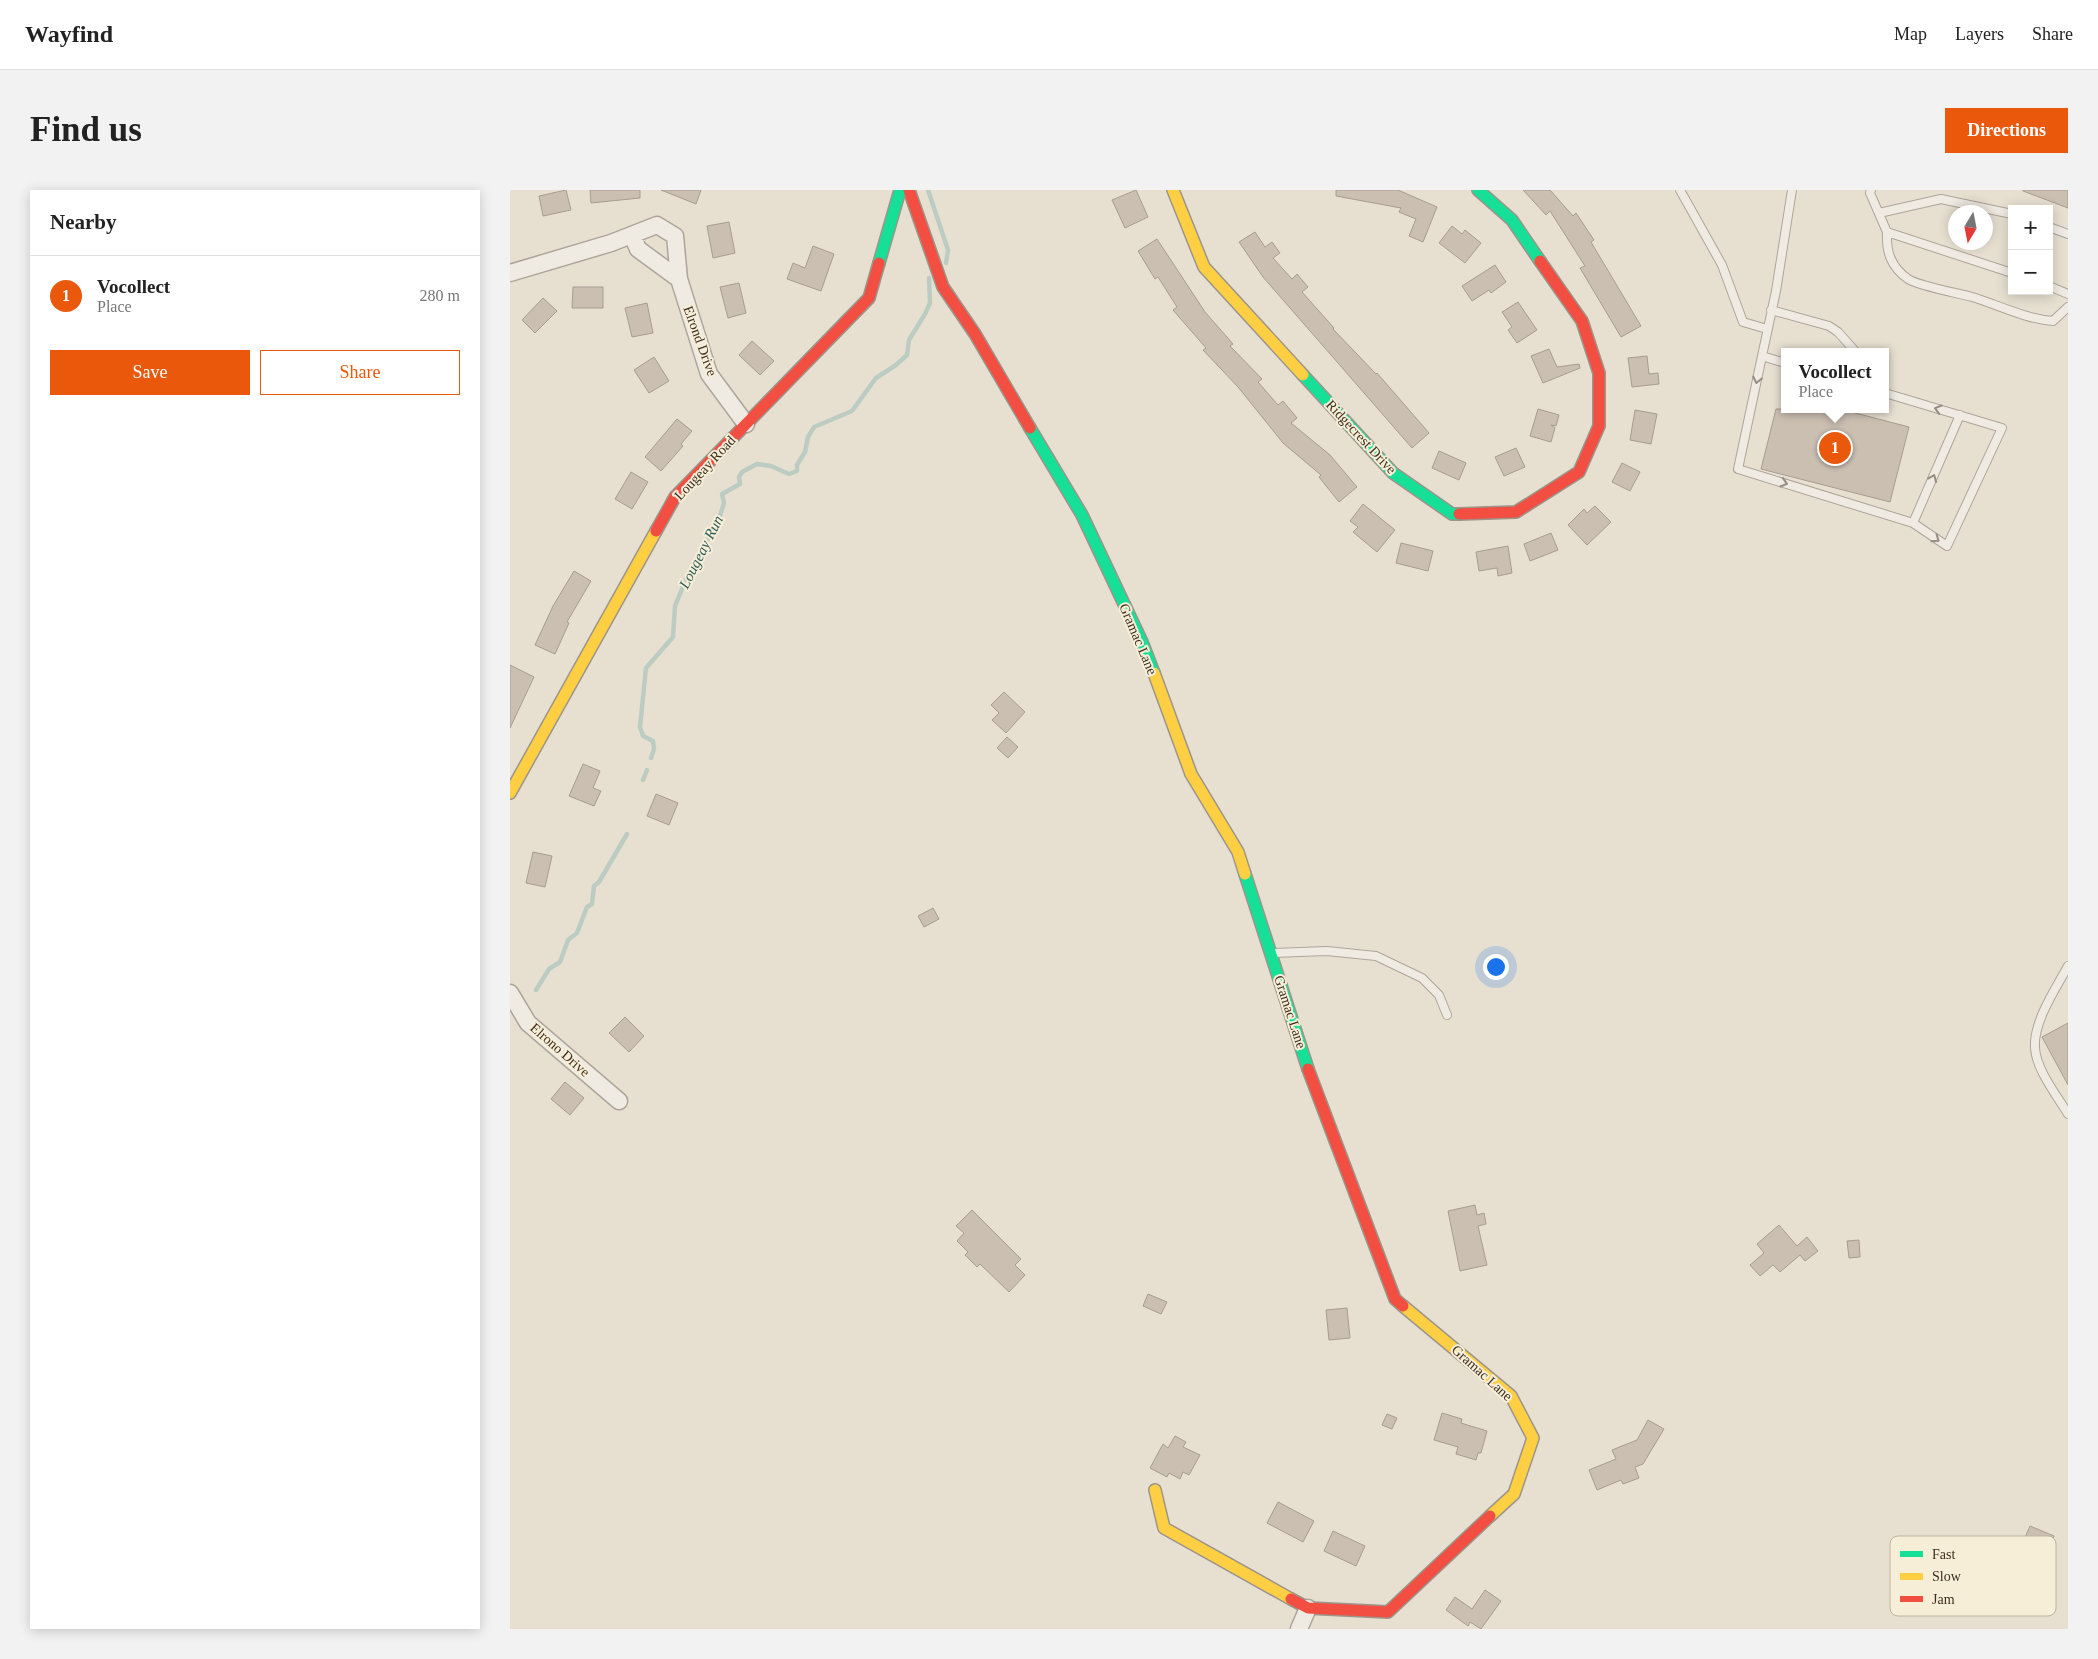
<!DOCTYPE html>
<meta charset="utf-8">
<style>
body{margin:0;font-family:"Times New Roman",serif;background:#f2f2f2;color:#222}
.controls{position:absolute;right:15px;top:15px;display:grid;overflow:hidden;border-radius:0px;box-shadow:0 2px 12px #0003}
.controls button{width:45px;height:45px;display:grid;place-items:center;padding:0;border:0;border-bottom:1px solid #e0e0e0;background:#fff;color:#222;font:25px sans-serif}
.compass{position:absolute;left:1438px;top:15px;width:45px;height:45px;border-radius:50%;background:#fff;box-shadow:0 2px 12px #0003;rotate:190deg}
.you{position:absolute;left:985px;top:776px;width:18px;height:18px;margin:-12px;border:4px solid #fff;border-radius:50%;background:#1a73e8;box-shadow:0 0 0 8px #1a73e833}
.badge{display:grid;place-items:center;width:32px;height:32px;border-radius:50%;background:#ea580c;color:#fff;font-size:16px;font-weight:700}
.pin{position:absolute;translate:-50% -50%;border:2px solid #fff;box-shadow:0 1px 5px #0006}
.popup{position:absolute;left:1271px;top:158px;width:108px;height:65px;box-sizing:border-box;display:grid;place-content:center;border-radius:0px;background:#fff;filter:drop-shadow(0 1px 4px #0005);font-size:16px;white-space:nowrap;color:#767676}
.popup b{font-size:19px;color:#222}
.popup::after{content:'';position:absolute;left:50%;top:100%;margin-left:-10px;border:10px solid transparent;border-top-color:#fff}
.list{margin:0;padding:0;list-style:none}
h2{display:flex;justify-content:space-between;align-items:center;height:65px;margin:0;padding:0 20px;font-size:21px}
h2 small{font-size:16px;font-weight:400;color:#767676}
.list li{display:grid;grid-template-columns:32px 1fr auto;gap:15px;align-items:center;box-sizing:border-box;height:80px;padding:0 20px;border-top:1px solid #e0e0e0}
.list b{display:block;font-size:19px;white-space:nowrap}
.list p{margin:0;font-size:16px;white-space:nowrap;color:#767676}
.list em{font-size:16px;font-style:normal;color:#767676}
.actions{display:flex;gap:10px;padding:15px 20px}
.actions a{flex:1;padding:11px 0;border:1px solid #ea580c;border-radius:0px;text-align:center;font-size:18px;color:#ea580c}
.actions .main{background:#ea580c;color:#fff}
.map{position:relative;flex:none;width:1558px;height:1439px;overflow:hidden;border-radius:0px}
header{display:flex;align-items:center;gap:30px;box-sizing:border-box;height:70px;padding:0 25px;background:#fff;border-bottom:1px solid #e0e0e0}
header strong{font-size:24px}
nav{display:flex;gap:28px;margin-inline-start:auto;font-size:18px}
.intro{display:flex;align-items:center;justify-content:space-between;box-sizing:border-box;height:120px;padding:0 30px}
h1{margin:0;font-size:35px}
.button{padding:12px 22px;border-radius:0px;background:#ea580c;color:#fff;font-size:18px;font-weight:700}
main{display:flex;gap:30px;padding:0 30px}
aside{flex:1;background:#fff;border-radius:0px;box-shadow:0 2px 12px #0003}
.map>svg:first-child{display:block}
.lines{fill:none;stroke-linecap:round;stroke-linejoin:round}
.stream{stroke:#bcccc2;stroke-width:4.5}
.building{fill:#cbbfb2;stroke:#a89c90}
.lane-casing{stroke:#ada599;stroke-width:10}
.street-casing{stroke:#ada599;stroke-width:19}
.fast-casing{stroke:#9c958a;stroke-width:14}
.slow-casing{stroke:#9c958a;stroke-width:14}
.jam-casing{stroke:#9c958a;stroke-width:14}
.lane{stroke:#efebe3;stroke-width:8}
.street{stroke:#efebe3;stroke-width:16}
.fast{stroke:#16e098;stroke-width:11}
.slow{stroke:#ffcf43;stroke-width:11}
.jam{stroke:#f24e42;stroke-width:11}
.oneway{stroke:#968c82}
.labels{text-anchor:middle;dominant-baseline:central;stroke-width:4;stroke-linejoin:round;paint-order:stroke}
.street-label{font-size:14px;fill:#3d2e20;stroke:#f7eed8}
.water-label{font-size:15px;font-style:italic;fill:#2f5d5a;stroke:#f7eed8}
.key{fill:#f7eed8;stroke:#bfb4a1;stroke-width:1}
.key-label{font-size:14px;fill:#3d2e20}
</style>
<header>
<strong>Wayfind</strong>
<nav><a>Map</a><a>Layers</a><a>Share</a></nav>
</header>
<div class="intro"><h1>Find us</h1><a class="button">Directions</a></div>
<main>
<aside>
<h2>Nearby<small></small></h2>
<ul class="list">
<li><span class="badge">1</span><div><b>Vocollect</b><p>Place</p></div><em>280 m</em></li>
</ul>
<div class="actions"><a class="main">Save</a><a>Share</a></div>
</aside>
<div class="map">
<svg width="1558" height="1439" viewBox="0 0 1558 1439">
<rect width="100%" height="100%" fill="#e7e0d1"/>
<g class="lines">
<!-- stream -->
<path class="stream" d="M418,0L438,60L436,73
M141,568L144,559L143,551L133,546L130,537L136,478L163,447L165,416L178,384L208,332L214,313L212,304L230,294L229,287L232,282L247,274L261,276L279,284L287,281V275L295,262L298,247L304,237L342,221L366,188L386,175L397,165L399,150L415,124L420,113L419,88
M133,590L137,580
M26,800L39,779L50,772L58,750L67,743L77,717L82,714L84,696L89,692L117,644"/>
</g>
<!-- building -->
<path class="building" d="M56,0L61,20L33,26L29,6Z
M80,0H130V8L81,13Z
M151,0H191L186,14Z
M626,0L638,27L615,38L602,10Z
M826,0H888L927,17L913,52L899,46L906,29L889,22L891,18L826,6Z
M1013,0H1040L1063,26L1066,23L1084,50L1081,52L1131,136L1111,147L1070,78L1075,76L1040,21L1036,25Z
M1513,0H1558V18L1513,1Z
M219,32L225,63L203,68L197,36Z
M942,36L952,44L955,40L971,53L955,73L929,53Z
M745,42L755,57L762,52L770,63L763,68L782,89L787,84L798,97L792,102L824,138L823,139L866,184L867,183L919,243L902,258L753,87L729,52Z
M647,49L695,122L723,154L720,156L752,189L748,192L768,215L773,211L787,228L781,233L820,265L847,297L829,312L809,287L811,285L773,253L728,197L693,160L696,158L663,120L667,117L648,87L645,89L628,61Z
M303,56L324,64L311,101L277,89L283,73L295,78Z
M985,75L996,92L981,103L979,100L962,111L952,96Z
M229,93L236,123L218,128L210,97Z
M63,97H93V118H62Z
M33,108L47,121L25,143L12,130Z
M1008,112L1027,140L1007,153L998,140L1002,137L992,122Z
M137,113L143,143L122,147L115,118Z
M242,151L264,171L250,185L229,165Z
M1039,159L1047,177L1069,174L1070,178L1033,193L1021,166Z
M1137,166L1139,184L1148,183L1149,194L1122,197L1118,168Z
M144,167L159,191L139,203L124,180Z
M1028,219L1049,225L1046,236L1041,235L1045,238L1041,252L1020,246Z
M1266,219H1330L1399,237L1380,312L1251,279Z
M1125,220L1147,224L1141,254L1120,250Z
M167,229L182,241L171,254L173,256L151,281L135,267Z
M1006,258L1015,277L994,286L985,267Z
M929,261L956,273L949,290L922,278Z
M1112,273L1130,282L1120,301L1102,292Z
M121,282L138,292L122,319L105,309Z
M853,314L885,340L867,362L843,342L848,337L840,331Z
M1085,316L1101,332L1077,355L1058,335L1074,319L1077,323Z
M1041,343L1048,360L1020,371L1014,354Z
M891,353L923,361L918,381L886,373Z
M998,356L1002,383L988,386L987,378L969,381L966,362Z
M64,381L81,391L57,432L59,433L45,464L25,455L43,416Z
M0,475L24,487L0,538Z
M494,502L515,522L496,543L482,530L489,523L481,515Z
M497,547L508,557L498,568L487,558Z
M73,574L90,581L83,598L91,601L84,616L59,606Z
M146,604L168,613L159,635L137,626Z
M23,662L42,666L35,697L16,693Z
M423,718L429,729L414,737L408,726Z
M115,827L134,846L119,862L99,843Z
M1558,833V895L1532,847Z
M55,892L74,908L60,925L41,909Z
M965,1015L967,1025L974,1023L976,1034L968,1036L977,1075L950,1081L938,1021Z
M462,1020L511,1069L505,1075L515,1085L499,1102L470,1074L467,1077L455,1065L458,1062L447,1051L454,1043L446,1036Z
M1269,1035L1287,1056L1297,1047L1308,1061L1295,1071L1290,1065L1270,1082L1263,1075L1250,1086L1240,1075L1254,1063L1247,1054Z
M1349,1050L1350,1067L1339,1068L1337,1051Z
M638,1104L657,1112L651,1124L633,1116Z
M837,1118L840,1148L819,1150L816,1120Z
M932,1223L952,1229L951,1233L977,1241L971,1263H968L966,1270L946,1264L948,1257L924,1250Z
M877,1224L887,1228L882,1239L872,1235Z
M1138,1230L1154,1239L1133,1274L1125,1277L1129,1288L1113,1294L1111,1290L1087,1300L1079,1280L1106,1269L1102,1260L1127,1250Z
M665,1246L676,1252L673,1257L690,1265L679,1285L673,1282L670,1289L659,1283L657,1287L640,1278L653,1254L658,1258Z
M768,1312L804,1331L793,1352L757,1333Z
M1520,1336L1544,1346L1530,1378L1506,1368Z
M823,1341L855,1356L846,1376L814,1361Z
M975,1400L991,1411L971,1439L960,1432L958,1436L936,1420L945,1407L962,1419Z"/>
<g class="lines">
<!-- lane casing -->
<g class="lane-casing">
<path id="lane" d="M1170,0L1212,75L1233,132L1257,139
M1361,0L1360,3L1377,42L1502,83
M1369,23L1431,9L1502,24
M1539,37L1558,44
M1377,42C1376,62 1381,77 1398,89C1409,96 1447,103 1462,107C1489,115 1515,129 1543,131L1558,117
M1539,96L1558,104
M1261,120L1319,136L1328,142L1344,160
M1252,166L1266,101L1282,0
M1275,173L1252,166L1228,279L1403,333L1437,356L1492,238L1375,203
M1403,333L1450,225
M763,763L817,761L866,766L912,788L929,805L937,825
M1558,776C1546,798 1523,832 1525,858C1526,879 1547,906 1558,924"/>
</g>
<!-- street casing -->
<g class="street-casing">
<path id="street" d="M122,45L128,59L169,89
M0,83L101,53L147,35L165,46L169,89L199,184L236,234
M0,803L18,833L109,911
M789,1439L798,1418"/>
</g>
<!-- fast casing -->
<g class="fast-casing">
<path id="fast" d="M968,0L1002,30L1030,71
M369,73L390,0
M793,185L883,283L942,324H949
M520,238L572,325L632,452L644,483
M735,684L798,879"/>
</g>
<!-- slow casing -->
<g class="slow-casing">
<path id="slow" d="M663,0L694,77L793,185
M644,483L681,584L728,662L735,684
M0,603L146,341
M893,1116L1001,1206L1023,1248L1004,1304L980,1326
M645,1300L654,1338L781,1409"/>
</g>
<!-- jam casing -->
<g class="jam-casing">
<path id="jam" d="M399,0L433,97L465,144L520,238
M949,324L1006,322L1069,282L1089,236V183L1072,131L1030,71
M146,341L165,307L359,108L369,73
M798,879L885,1109L893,1116
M781,1409L798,1418L878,1422L980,1326"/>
</g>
<!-- lane -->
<use href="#lane" class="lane"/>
<!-- street -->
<use href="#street" class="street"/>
<!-- fast -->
<use href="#fast" class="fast"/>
<!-- slow -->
<use href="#slow" class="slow"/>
<!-- jam -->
<use href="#jam" class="jam"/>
</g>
<!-- one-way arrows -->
<defs><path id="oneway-chevron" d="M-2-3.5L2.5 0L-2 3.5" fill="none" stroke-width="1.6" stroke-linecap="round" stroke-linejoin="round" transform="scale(1.25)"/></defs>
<g class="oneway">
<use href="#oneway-chevron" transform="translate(1247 190) rotate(102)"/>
<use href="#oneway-chevron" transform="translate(1428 219) rotate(-163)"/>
<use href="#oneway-chevron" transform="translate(1423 288) rotate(-67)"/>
<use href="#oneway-chevron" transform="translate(1274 293) rotate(17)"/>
<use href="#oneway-chevron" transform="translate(1426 349) rotate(35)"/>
</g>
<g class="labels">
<!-- street labels -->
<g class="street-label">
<text transform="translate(190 151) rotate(70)">Elrond Drive</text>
<text transform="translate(851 247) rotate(47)">Ridgecrest Drive</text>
<text transform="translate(195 278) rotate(-47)">Lougeay Road</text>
<text transform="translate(628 449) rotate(67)">Gramac Lane</text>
<text transform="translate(780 822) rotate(72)">Gramac Lane</text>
<text transform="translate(50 860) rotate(41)">Elrono Drive</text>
<text transform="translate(972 1183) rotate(42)">Gramac Lane</text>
</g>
<!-- water labels -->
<g class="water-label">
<text transform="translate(191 362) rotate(-63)">Lougeay Run</text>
</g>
</g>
<!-- legend -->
<rect x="1380" y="1346" width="166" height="80" rx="8" class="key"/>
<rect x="1390" y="1361" width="23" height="6" fill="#16e098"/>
<rect x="1390" y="1383" width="23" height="7" fill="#ffcf43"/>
<rect x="1390" y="1406" width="23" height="6" fill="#f24e42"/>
<g class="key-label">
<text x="1422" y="1369">Fast</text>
<text x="1422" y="1391">Slow</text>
<text x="1422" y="1414">Jam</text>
</g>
</svg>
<div class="controls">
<button>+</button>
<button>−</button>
</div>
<svg class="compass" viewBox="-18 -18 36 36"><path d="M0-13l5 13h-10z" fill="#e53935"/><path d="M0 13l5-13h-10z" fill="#767676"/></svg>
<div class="you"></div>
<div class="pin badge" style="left:1325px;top:258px">1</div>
<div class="popup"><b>Vocollect</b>Place</div>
</div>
</main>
